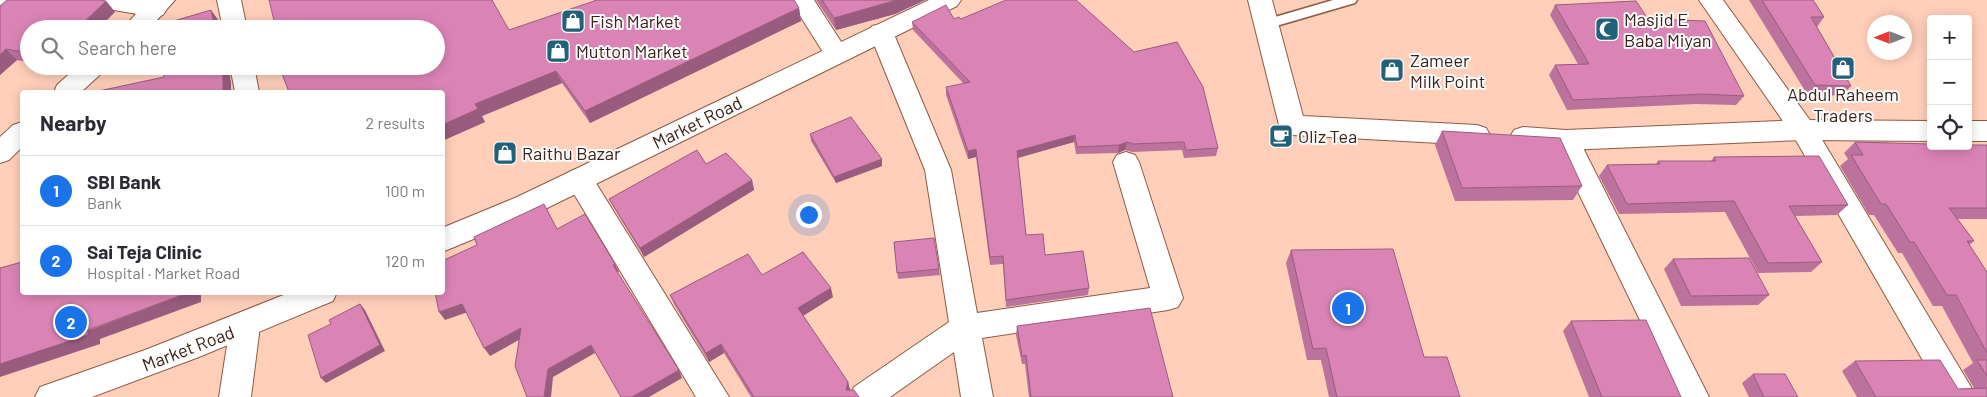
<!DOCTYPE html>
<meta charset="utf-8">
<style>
body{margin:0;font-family:Barlow,sans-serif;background:#f2f2f3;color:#2b2b33}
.controls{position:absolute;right:15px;top:15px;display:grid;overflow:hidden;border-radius:5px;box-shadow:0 2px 12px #0003}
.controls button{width:45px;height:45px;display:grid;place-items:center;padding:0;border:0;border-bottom:1px solid #e1e1e2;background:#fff;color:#2b2b33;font:25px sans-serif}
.compass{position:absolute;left:1867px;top:15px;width:45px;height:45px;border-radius:50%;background:#fff;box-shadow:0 2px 12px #0003;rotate:270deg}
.you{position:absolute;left:808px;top:214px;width:18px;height:18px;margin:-12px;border:4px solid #fff;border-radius:50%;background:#1a73e8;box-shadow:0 0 0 8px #1a73e833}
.badge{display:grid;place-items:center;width:32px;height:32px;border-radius:50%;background:#1a73e8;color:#fff;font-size:16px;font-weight:700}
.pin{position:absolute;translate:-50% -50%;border:2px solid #fff;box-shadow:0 1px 5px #0006}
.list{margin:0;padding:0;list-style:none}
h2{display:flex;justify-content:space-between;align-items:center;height:65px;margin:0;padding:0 20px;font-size:21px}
h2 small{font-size:16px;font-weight:400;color:#7c7c81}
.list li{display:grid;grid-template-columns:32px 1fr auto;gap:15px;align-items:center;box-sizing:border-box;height:70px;padding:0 20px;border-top:1px solid #e1e1e2}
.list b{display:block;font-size:19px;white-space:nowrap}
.list p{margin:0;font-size:16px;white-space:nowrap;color:#7c7c81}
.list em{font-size:16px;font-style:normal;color:#7c7c81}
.icon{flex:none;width:28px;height:28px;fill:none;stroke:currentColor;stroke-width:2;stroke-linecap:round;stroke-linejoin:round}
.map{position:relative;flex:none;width:1987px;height:397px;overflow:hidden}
.search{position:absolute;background:#fff;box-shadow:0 2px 12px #0003;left:20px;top:20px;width:425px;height:55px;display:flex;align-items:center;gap:12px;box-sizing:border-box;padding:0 18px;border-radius:28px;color:#7c7c81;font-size:19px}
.panel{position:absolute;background:#fff;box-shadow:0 2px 12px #0003;left:20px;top:90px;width:425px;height:205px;border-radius:5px}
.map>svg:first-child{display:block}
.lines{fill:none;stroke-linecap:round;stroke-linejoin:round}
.lane-casing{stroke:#8e5b44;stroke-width:3}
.street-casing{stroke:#8e5b44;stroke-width:2}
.secondary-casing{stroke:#8e5b44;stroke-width:2}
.highway-casing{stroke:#8e5b44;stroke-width:2}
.lane{fill:#fff;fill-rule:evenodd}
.street{fill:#fff;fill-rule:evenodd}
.secondary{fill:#fff;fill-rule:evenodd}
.highway{fill:#fff;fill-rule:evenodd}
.wall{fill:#bb729c}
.shaded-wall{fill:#995c7f}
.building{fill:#da84b5;stroke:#995c7f}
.labels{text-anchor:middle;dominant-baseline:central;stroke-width:4;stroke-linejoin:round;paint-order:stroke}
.poi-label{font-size:18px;fill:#392319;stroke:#fcfcfc;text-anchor:start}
.street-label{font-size:18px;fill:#392319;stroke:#fcfcfc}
</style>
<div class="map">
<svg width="1987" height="397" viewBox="0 0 1987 397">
<rect width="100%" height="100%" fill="#ffcfba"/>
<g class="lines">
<!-- lane casing -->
<g class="lane-casing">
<path id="lane" d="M1333,0H1357L1355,3L1266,29L1261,27L1259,24L1261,21Z"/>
</g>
<!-- street casing -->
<g class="street-casing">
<path id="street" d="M0,0H14L8,8L0,10Z
M90,0H149L163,3L167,9L163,15L155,17L102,8L94,6Z
M217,0H241L247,29H223Z
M790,0H814L849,54L846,60L837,63L828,60Z
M1699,0H1723L1812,123L1977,397H1944L1794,137Z
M881,24L890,26L893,32L951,170L977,313L1150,288L1113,162L1117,155L1126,152L1135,155L1139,162L1183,298L1178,307L1168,310L982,338L993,397H961L954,352L890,397H849L854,387L949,322L925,170L869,32L872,26Z
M230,66H254L259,92H235Z
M1566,130L1575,133L1579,140L1709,397H1677L1553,140L1557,133Z
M579,168L589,172L729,397H696L565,179L569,172Z
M245,313L256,317L260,326L251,397H219L230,326L234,317Z"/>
</g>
<!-- secondary casing -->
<g class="secondary-casing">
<path id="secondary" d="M929,0H961L957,6L537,213L442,252V228L517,197Z
M1248,0H1272L1303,116L1477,125L1486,128L1490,135L1486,142L1477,145L1292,135L1283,132L1279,125Z
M1803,120L1931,121V141L1803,140L1566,150L1523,147L1514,144L1510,137L1514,130L1523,127L1566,130Z
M1968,121H1987V141H1968Z
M291,292H337L333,301L199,357L92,397H35L40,387L145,350Z"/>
</g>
<!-- highway casing -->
<g class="highway-casing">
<path id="highway" d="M149,0H175L149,29H122Z
M78,66H106L103,72L81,92H54L57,85Z
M22,122V147L9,160L0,163V137L13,125Z"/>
</g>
<!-- lane -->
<use href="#lane" class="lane"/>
<!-- street -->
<use href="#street" class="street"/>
<!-- secondary -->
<use href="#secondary" class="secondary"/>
<!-- highway -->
<use href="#highway" class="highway"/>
</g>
<!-- wall -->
<path class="wall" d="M816,0H925L895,14L836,30Z
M1749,0H1813L1824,17L1817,27L1851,86L1842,96L1807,94Z
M106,1L115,12L29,29V62L17,60L0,75V6Z
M1555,5L1648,19L1744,96L1736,105L1696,104L1567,110L1549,75L1555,65L1578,64L1550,15Z
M799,8L801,21L590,123L562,83L482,116L485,122L442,141L509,30Z
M961,19L1218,148L1216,156L1184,158L1182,150L1132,152L1125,150L1118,153L1076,154L1074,142L1018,158L1026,235L1045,255L1089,288L1088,295L1006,307L1003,264L990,265L976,157L968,159L946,95V87L964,84L913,30L912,22Z
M1442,131L1582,186L1573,200L1455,201L1435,145Z
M810,134L882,166L836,183L811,141Z
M1855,142L1931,146L1987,145V219H1958L1974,241L1969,245L1987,272V397H1857L1842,371L1855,361L1958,389L1974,388L1963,370L1973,363L1942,306H1933L1902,253H1898L1874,215H1869L1840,166L1848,159L1844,153Z
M1714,157L1848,205L1837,215L1795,216L1822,262L1811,272L1758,273L1725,212L1619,214L1599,176L1607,165L1656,164L1658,161H1711Z
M706,164L752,180L754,190L644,257L614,208L609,199Z
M894,242L939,269L940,275L898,279Z
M1291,250L1424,357L1460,397H1329L1321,360H1307L1286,263Z
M1673,259L1769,295L1758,305L1681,306L1664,269Z
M762,275L833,297L803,316L848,382L850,390L859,397H751L724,353L709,362L674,304L670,295Z
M1571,321L1681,397H1589L1563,331Z
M1017,326L1173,397H1029L1025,364H1022L1016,335Z
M1753,374L1798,397H1749L1742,383Z"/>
<!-- shaded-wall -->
<path class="shaded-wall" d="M897,0H925L895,14L836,30L834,18Z
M106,1L115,12L98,29H77Z
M799,8L801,21L590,123L585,111Z
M211,10L219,21L221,29H215Z
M6,49L17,60L0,75V55Z
M222,66H228L231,82V92H223Z
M556,71L562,83L482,116L475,104Z
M478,109L485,122L442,141V125Z
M1075,135L1074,142L1017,158V151Z
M1127,142L1125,150L1118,153L1119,145Z
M976,149V157L968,159V151Z
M882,159V166L836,183L834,177Z
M752,180L754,190L644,257L640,248Z
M615,264L619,272L617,273L613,265Z
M831,288L833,297L801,317L798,308Z
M190,292H201V302L100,339V344L0,377V364Z
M360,304L365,310L385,351L326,383L321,378Z
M462,304L468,312L445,320L439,312Z
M521,328L526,336L490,356L484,348Z
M721,344L724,353L709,362L706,353Z
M591,345L595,353L553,377L551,397H544L548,369Z
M679,370L682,378L649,397H632Z
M848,382L850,390H846Z"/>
<!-- building -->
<path class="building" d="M7,0H100L106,1L77,29H29V53L6,49L0,55V6Z
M269,0H492L509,30L597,0H794L799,8L585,111L556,71L475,104L478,109L442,125V92H289L279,66H436V29H276Z
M822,0H897L834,18Z
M1006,0H1076L1134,52L1177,42L1203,87L1218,148L1186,150L1184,142L1133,144L1127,142L1119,145L1077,147L1075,135L1017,151L1026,235L1043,234L1045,255L1083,251L1089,288L1006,300L1003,256L990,257L976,149L968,151L946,87L970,82L912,22L946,5L954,19L959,17L961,19Z
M1762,0H1813L1824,17H1811L1851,86L1815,85Z
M1636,1L1648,19L1705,21L1744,96L1704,94L1573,100L1555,65L1589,64L1555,5Z
M211,10L215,29H160V25Z
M164,66H222L223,72V92H94L164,77Z
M851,117L882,159L834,177L810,134Z
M1442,131L1560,138L1582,186L1462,188Z
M1855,142L1931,144V146H1968V145H1987V208H1949L1974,241H1967L1987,272V353L1956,295H1947L1914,242H1910L1886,204H1881L1851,155H1863Z
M697,150L706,164L726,153L752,180L640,248L609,199Z
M1819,156L1848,205L1789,206L1822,262L1768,263L1734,201L1627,204L1607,165L1660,164L1658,161H1716L1714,157Z
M544,204L557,229L585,214L615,264L613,265L679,370L632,397H621L591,345L548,369L544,397H527L515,366L521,328L484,348L462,304L439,312L435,292H442V261L477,245L474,237Z
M934,238L939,269L897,273L894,242Z
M1393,249L1424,357H1447L1460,397H1337L1326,348L1313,349L1291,250Z
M803,252L831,288L798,308L848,382L846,390H854L859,397H754L721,344L706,353L670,295L748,254L762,275Z
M1749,258L1769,295L1691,296L1673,259Z
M22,262V292H190L88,330V335L0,364V268Z
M360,304L380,345L321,378L308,335L331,324L329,320Z
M1150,308L1173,397H1031L1026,355L1022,356L1017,326Z
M1646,320L1681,397H1602L1571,321Z
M1940,360L1958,389L1987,388V397H1876L1855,361Z
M1977,360H1987V376Z
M1753,374H1785L1798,397H1764Z"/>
<!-- icons -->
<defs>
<g id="shop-square" transform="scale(1.25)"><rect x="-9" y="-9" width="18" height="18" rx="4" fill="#226177" stroke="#fcfcfc"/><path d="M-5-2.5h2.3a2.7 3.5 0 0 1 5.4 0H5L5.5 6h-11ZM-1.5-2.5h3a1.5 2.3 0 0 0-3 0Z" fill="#fff"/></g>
<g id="mosque-square" transform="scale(1.25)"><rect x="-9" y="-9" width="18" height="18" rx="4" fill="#226177" stroke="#fcfcfc"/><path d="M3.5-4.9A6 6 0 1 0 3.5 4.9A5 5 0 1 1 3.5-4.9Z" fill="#fff"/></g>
<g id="cafe-square" transform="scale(1.25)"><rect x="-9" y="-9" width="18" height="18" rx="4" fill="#226177" stroke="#fcfcfc"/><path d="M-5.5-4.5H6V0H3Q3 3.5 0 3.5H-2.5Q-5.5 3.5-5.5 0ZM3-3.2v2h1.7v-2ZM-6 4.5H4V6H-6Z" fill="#fff"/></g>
</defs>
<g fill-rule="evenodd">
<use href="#shop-square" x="573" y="21"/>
<use href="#mosque-square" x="1607" y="29"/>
<use href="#shop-square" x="558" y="51"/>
<use href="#shop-square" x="1843" y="68"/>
<use href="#shop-square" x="1392" y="70"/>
<use href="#cafe-square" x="1281" y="136"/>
<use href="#shop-square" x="505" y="153"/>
</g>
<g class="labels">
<!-- poi labels -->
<g class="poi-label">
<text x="1624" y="19">Masjid E<tspan x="1624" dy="21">Baba Miyan</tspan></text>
<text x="590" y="21">Fish Market</text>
<text x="576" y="51">Mutton Market</text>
<text x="1410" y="60">Zameer<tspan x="1410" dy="21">Milk Point</tspan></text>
<text x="1843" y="94" text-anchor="middle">Abdul Raheem<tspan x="1843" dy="21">Traders</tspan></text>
<text x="1298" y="136">Oliz Tea</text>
<text x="522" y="153">Raithu Bazar</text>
</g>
<!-- street labels -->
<g class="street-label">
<text transform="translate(697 122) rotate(-26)">Market Road</text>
<text transform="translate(188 348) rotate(-21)">Market Road</text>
</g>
</g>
</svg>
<div class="controls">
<button>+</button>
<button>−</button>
<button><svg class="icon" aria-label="locate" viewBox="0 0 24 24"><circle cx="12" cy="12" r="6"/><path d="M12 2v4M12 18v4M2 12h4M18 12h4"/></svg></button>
</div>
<svg class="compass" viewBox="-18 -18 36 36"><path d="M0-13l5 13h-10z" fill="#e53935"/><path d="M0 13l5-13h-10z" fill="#7c7c81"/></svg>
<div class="you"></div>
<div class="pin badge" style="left:1348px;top:308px">1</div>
<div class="pin badge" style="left:71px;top:322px">2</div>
<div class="search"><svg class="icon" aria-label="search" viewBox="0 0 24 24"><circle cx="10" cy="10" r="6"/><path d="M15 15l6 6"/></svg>Search here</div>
<section class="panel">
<h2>Nearby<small>2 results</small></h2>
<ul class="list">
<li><span class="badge">1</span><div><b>SBI Bank</b><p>Bank</p></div><em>100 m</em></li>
<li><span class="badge">2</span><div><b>Sai Teja Clinic</b><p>Hospital · Market Road</p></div><em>120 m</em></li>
</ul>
</section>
</div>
